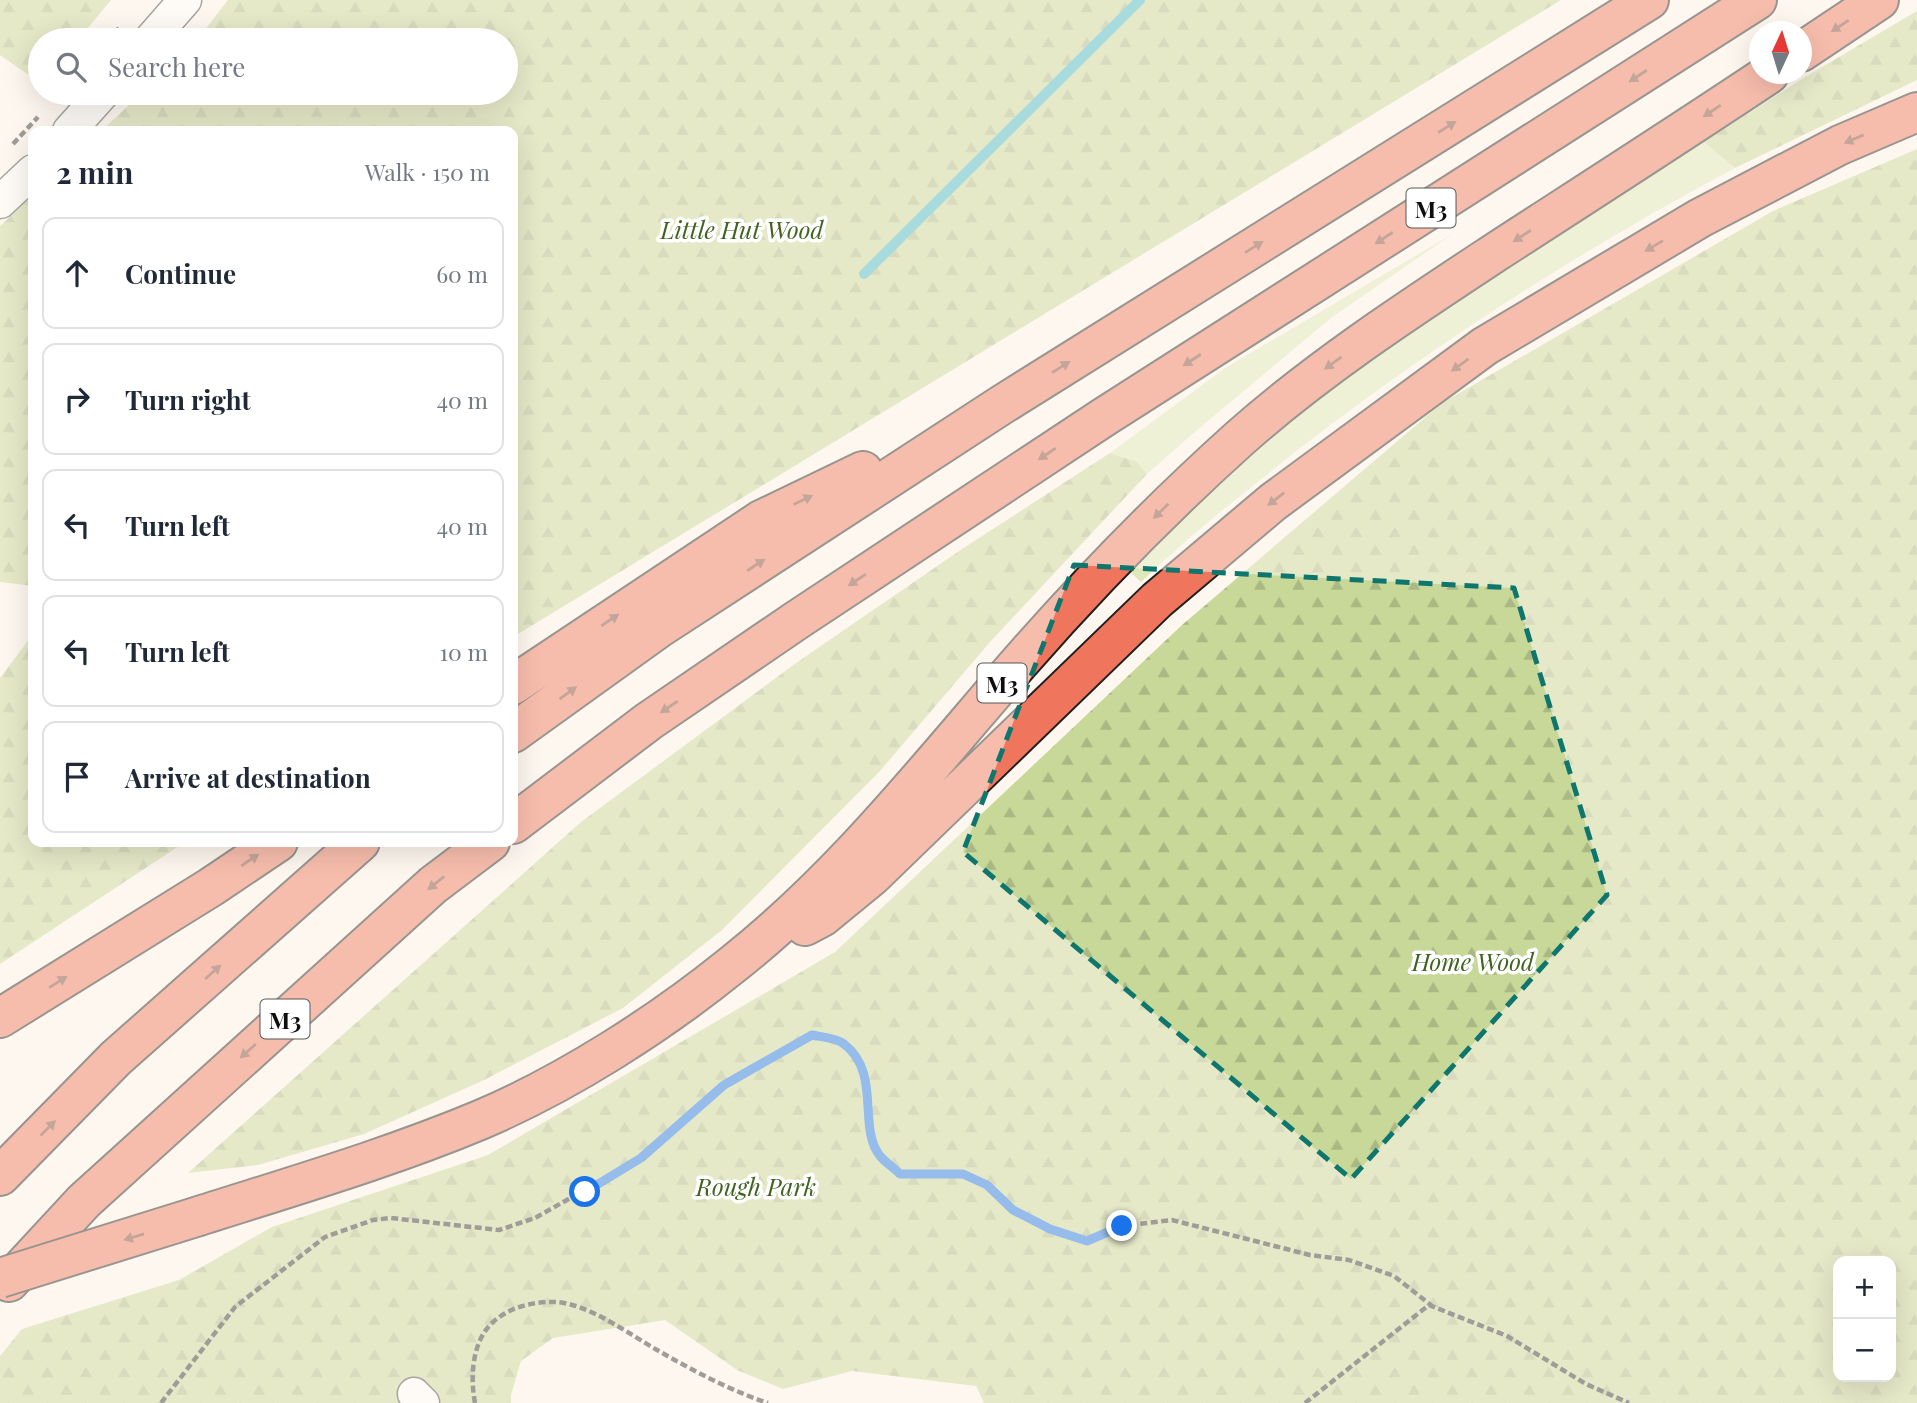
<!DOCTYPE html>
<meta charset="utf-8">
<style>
body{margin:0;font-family:"Playfair Display",serif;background:#f6f6f7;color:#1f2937}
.controls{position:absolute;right:21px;bottom:21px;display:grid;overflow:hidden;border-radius:14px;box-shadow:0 7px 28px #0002}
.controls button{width:63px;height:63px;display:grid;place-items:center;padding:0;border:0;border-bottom:2px solid #e0e1e3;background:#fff;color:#1f2937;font:35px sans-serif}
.compass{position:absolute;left:1749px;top:21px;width:63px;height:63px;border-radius:50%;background:#fff;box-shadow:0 7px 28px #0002;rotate:4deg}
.stop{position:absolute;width:21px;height:21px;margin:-16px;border:5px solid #1a73e8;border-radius:50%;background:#fff}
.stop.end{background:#1a73e8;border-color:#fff;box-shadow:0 2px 7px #0008}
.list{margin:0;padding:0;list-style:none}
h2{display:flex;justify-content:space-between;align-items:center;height:91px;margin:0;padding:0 28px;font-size:30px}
h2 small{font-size:23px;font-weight:400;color:#747a83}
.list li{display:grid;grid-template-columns:46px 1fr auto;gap:21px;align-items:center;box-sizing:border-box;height:112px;margin:0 14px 14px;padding:0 14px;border:2px solid #e0e1e3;border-radius:14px}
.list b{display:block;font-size:26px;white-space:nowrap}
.list em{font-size:23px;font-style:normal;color:#747a83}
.icon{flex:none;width:38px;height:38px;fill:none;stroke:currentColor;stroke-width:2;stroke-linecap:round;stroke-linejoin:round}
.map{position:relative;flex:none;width:1917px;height:1403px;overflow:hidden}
.search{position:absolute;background:#fff;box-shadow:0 7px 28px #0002;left:28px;top:28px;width:490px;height:77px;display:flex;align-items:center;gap:18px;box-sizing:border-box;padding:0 24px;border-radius:38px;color:#747a83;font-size:26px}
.panel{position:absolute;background:#fff;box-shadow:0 7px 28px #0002;left:28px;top:126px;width:490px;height:721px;border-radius:14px}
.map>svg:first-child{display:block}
.grass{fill:#dee8b9}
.forest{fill:url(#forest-firs);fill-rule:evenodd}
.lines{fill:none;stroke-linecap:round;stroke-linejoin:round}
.stream{stroke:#3eb9c9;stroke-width:10}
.minor-casing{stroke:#404040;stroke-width:35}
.highway-casing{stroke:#1e1e1e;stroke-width:42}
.path{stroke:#2f2f2f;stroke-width:4.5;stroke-dasharray:7 3.5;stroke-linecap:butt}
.minor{stroke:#fff;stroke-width:32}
.highway{stroke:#ef755c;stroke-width:38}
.highway-bridge-casing{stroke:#1e1e1e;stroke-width:42;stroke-linecap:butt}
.highway-bridge{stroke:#ef755c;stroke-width:38}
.oneway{fill:#7e4134}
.route{stroke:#1a73e8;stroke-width:9}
.marked{fill:none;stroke:#0f766e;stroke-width:5;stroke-dasharray:14 9;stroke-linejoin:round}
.labels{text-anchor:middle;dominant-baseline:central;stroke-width:7;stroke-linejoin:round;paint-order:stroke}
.shield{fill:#fff;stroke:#565656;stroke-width:2}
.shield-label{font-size:23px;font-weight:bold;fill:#0d0d0d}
.park-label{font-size:24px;font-style:italic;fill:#416320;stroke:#fff}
</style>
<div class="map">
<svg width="1917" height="1403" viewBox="0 0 1917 1403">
<defs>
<pattern id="forest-firs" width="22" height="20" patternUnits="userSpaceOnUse" patternTransform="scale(1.75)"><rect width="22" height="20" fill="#c7d899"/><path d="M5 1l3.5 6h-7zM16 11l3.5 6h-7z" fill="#aab883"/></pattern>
</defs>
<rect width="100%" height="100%" fill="#fef7ef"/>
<!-- grass -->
<path class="grass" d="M1704,142L1735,168C1583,249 1436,343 1299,449C1245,492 1191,534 1141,582L1126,568L1234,464L1380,348L1599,206Z
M1454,233L1331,318L1196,431L1147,474L1137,462L1110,453L1225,368Z"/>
<!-- forest -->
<path class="forest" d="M0,0H111L78,40H40V83L0,55Z
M228,0H1561L513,637V131H101L142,93H506V40H197Z
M1917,11V80L1735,168L1704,142L1805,77Z
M1917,149V1403H984L976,1386L852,1371L783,1389L737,1370L665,1320L553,1338L521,1361L511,1395V1403H0V1356L22,1329L179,1280L272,1227L488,1155L835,952L1182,625L1442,403L1773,211ZM1838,1261H1891V1377H1838Z
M33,195V586L0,582V226Z
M1110,453L1137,462L1147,474L990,642L880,771L722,930L623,1008L484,1080L364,1134L258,1165L188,1173L581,822L796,663L962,549Z
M33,634V842H185L0,964V678Z"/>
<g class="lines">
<!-- stream -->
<path class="stream" d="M864,274L1140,0"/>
<!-- minor casing -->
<g class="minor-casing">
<path id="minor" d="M150,40L185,0
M69,131L103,93
M0,202L33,171
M414,1394L423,1403"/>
</g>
<!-- highway casing -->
<g class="highway-casing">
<path id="highway" d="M1801,52L1879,0
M513,685L761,520L863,471
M513,733L659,628L1003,404L1649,0
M513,824L649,721L797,620L1104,417L1757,0
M805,926L822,917L872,876L1157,600L1273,502L1485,346L1700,218L1840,145L1917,112
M0,1018L211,887L278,842
M0,1176L116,1058L360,842
M199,1216C293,1186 389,1158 480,1120C567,1083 659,1024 732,965C841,879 928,768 1018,664C1088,584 1161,509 1240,438C1319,368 1408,310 1496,252C1587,193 1679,134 1769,74
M9,1282L84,1201L433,885L490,842"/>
</g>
<!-- path -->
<path class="path" d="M109,40L119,28
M13,144L38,117
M161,1403L235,1307L325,1237L373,1220L391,1218L499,1230L535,1218L641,1158L724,1085L812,1035C821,1037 837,1038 844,1044C882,1073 857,1127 880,1156C885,1162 894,1168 900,1174H963L987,1185L1013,1210L1050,1229L1087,1241L1122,1226L1172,1220L1310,1255L1349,1260L1394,1276L1432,1306
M475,1403C470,1377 472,1342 492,1323C509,1307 534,1301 556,1302C589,1304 629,1334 657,1350C692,1370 729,1390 768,1403
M1305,1403L1429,1305L1507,1336L1586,1384L1629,1403"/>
<!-- minor -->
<use href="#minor" class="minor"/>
<!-- highway -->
<use href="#highway" class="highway"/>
<!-- highway-bridge casing -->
<g class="highway-bridge-casing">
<path id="highway-bridge" d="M0,1278L199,1216"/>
</g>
<!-- highway-bridge -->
<use href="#highway-bridge" class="highway-bridge"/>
</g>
<!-- one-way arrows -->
<defs><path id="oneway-solid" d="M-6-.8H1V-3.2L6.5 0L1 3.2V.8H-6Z" transform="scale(1.75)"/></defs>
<g class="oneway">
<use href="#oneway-solid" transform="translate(1840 26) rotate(146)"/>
<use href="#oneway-solid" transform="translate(1638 76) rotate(147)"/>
<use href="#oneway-solid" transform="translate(1712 111) rotate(146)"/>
<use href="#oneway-solid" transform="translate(1447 127) rotate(-32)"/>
<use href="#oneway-solid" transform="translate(1854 139) rotate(157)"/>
<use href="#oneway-solid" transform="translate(1522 236) rotate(147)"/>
<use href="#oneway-solid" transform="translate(1384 238) rotate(147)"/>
<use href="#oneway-solid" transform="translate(1654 246) rotate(149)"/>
<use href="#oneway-solid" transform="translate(1254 247) rotate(-32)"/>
<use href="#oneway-solid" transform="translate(1192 360) rotate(147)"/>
<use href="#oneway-solid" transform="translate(1333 363) rotate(144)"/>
<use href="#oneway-solid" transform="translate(1460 365) rotate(144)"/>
<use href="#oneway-solid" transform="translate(1061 367) rotate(-32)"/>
<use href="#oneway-solid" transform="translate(1047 454) rotate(146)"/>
<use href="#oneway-solid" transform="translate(1276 499) rotate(142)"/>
<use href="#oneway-solid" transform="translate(803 500) rotate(-26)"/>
<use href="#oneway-solid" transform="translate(1161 511) rotate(136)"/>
<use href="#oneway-solid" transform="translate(756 565) rotate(-33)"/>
<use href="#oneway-solid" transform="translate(857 580) rotate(146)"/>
<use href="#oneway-solid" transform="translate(610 620) rotate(-34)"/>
<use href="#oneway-solid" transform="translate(568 693) rotate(-36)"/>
<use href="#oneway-solid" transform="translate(669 707) rotate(146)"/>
<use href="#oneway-solid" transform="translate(250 860) rotate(-34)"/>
<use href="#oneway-solid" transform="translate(436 883) rotate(141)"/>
<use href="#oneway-solid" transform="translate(213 972) rotate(-42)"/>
<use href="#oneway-solid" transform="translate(58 982) rotate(-32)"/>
<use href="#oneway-solid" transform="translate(248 1051) rotate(138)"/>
<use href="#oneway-solid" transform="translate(48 1128) rotate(-45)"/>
<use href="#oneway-solid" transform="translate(134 1237) rotate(163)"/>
</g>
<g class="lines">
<!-- route -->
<path class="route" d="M585,1192L641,1158L724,1085L812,1035C821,1037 837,1038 844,1044C882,1073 857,1127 880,1156C885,1162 894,1168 900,1174H963L987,1185L1013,1210L1050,1229L1087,1241L1122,1226"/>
</g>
<!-- marked area -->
<path d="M0 0H1917V1403H0ZM1074,565L1514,588L1607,895L1351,1179L963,852Z" fill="#fef7ef" fill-opacity=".55" fill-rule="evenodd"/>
<path class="marked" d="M1074,565L1514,588L1607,895L1351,1179L963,852Z"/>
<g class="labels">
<!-- shield labels -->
<g class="shield">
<rect x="1406.5" y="188.5" width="49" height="39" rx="5"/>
<rect x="977.5" y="663.5" width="49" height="39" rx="5"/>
<rect x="260.5" y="999.5" width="49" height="39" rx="5"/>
</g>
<g class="shield-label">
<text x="1431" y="208">M3</text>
<text x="1002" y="683">M3</text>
<text x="285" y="1019">M3</text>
</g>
<!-- park labels -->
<g class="park-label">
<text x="742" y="229">Little Hut Wood</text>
<text x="1473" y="961">Home Wood</text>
<text x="756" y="1186">Rough Park</text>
</g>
</g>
</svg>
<div class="controls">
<button>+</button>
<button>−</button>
</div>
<svg class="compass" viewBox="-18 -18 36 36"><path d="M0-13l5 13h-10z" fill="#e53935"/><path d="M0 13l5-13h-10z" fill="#747a83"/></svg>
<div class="stop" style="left:585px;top:1192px"></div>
<div class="stop end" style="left:1122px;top:1226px"></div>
<div class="search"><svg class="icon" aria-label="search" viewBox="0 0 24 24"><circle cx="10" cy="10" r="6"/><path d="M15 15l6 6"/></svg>Search here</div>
<section class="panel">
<h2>2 min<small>Walk · 150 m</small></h2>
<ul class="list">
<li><svg class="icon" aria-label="ahead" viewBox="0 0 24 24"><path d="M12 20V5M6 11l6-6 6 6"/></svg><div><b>Continue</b></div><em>60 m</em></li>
<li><svg class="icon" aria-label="right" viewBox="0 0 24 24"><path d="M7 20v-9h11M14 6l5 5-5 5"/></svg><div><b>Turn right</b></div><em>40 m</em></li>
<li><svg class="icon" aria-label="left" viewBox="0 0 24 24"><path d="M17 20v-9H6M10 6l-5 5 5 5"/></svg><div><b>Turn left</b></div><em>40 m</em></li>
<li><svg class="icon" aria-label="left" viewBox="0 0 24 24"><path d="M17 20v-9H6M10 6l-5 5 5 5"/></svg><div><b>Turn left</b></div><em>10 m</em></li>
<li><svg class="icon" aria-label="arrive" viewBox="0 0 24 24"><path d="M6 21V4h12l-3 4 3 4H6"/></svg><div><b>Arrive at destination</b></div></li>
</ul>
</section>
</div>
